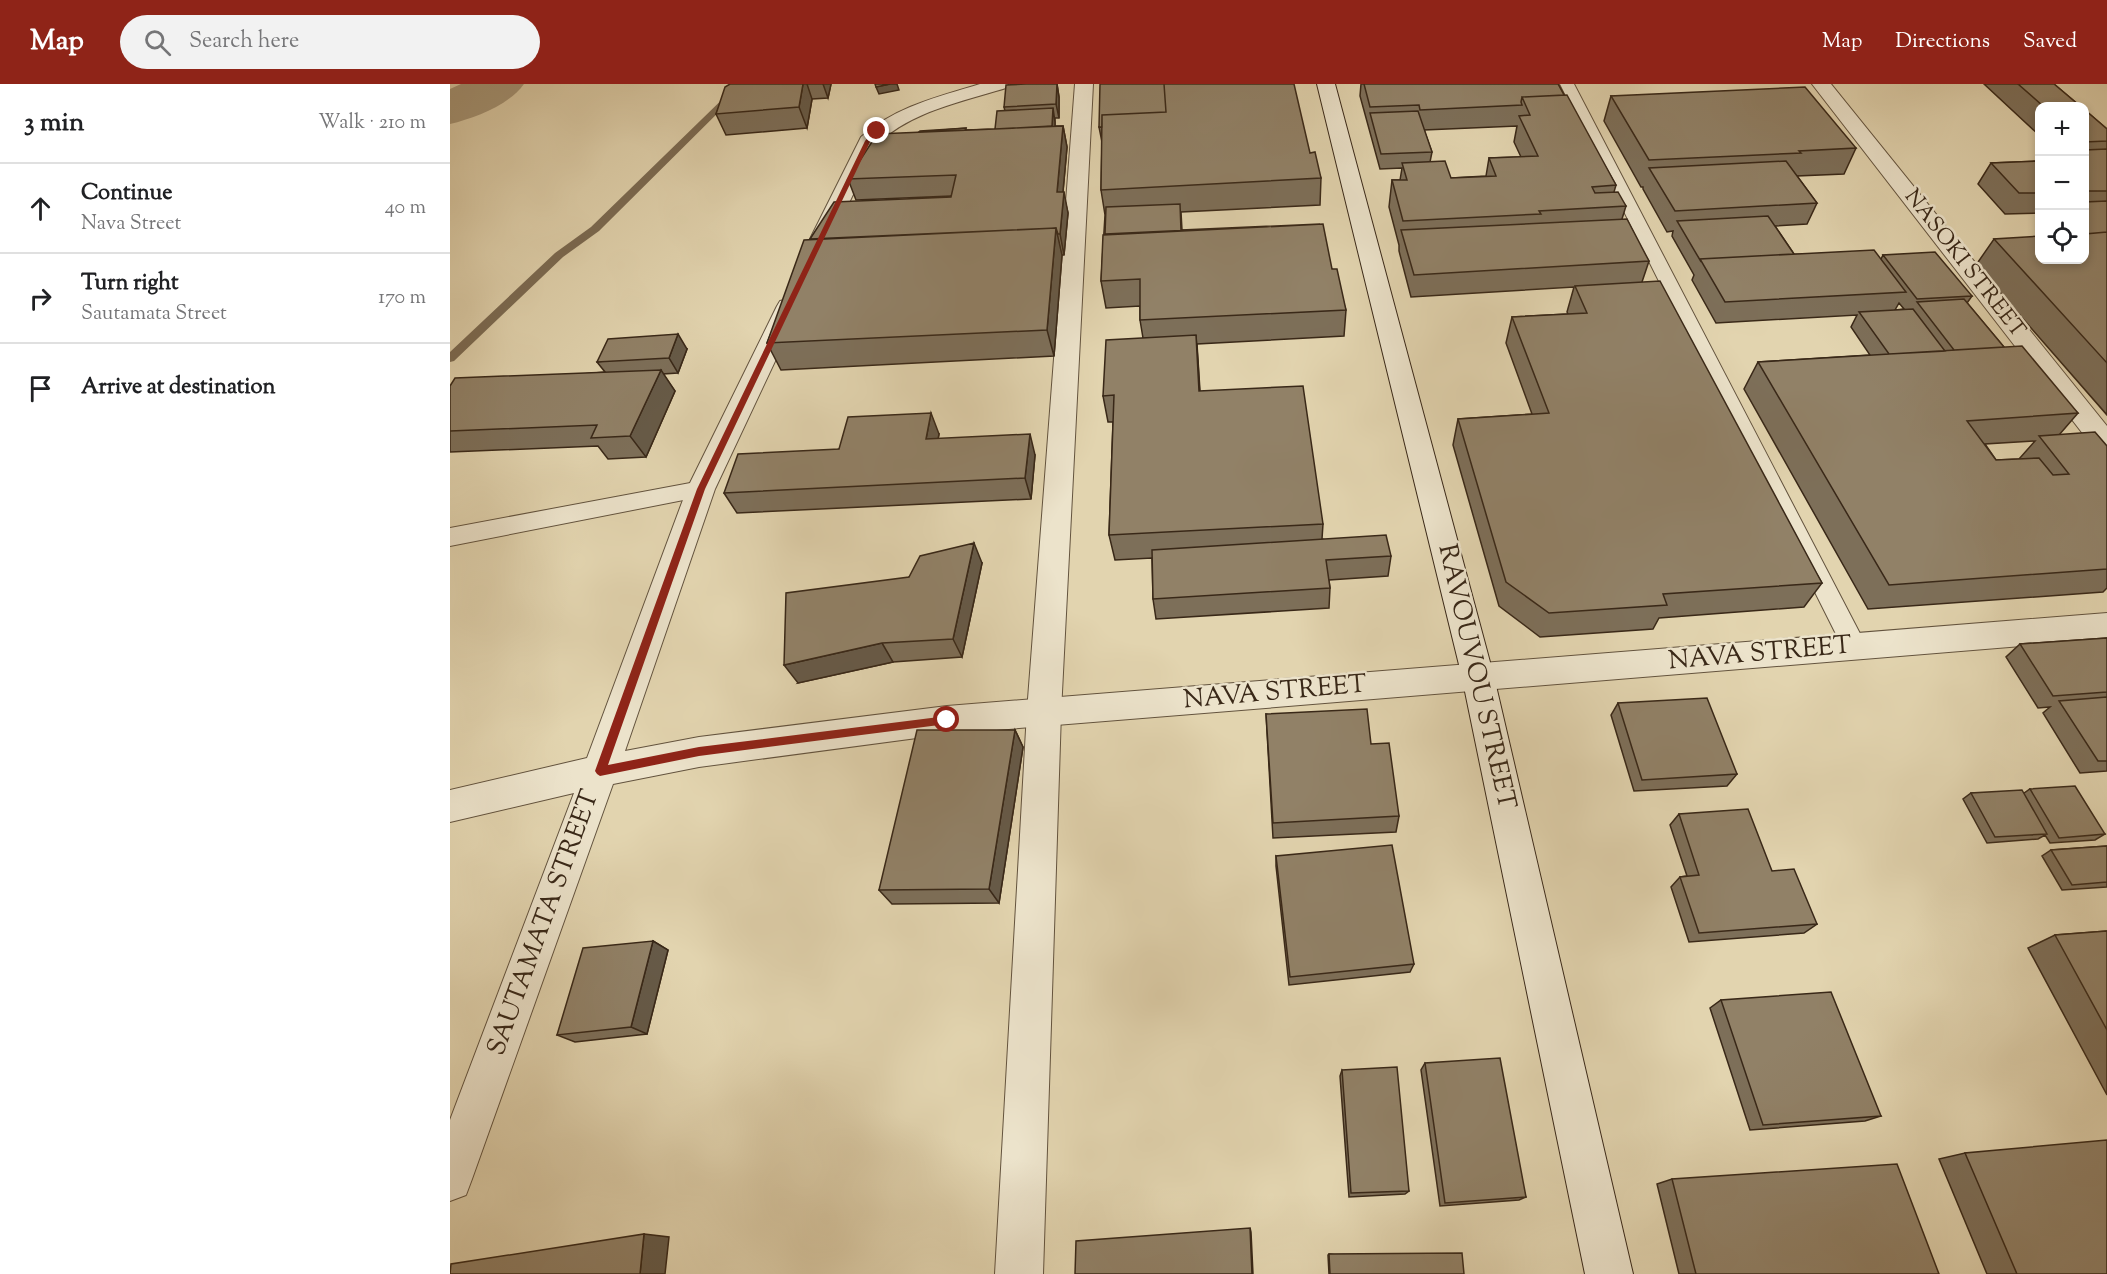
<!DOCTYPE html>
<meta charset="utf-8">
<style>
body{margin:0;font-family:"Sorts Mill Goudy",serif;background:#f2f2f2;color:#202124}
.controls{position:absolute;right:18px;top:18px;display:grid;overflow:hidden;border-radius:12px;box-shadow:0 3px 9px #0003}
.controls button{width:54px;height:54px;display:grid;place-items:center;padding:0;border:0;border-bottom:2px solid #e0e0e0;background:#fff;color:#202124;font:30px sans-serif}
.stop{position:absolute;width:18px;height:18px;margin:-14px;border:4px solid #8f2418;border-radius:50%;background:#fff}
.stop.end{background:#8f2418;border-color:#fff;box-shadow:0 2px 6px #0008}
.list{margin:0;padding:0;list-style:none}
h2{display:flex;justify-content:space-between;align-items:center;height:78px;margin:0;padding:0 24px;font-size:26px}
h2 small{font-size:20px;font-weight:400;color:#757577}
.list li{display:grid;grid-template-columns:39px 1fr auto;gap:18px;align-items:center;box-sizing:border-box;height:90px;padding:0 24px;border-top:2px solid #e0e0e0}
.list b{display:block;font-size:22px;white-space:nowrap}
.list p{margin:0;font-size:20px;white-space:nowrap;color:#757577}
.list em{font-size:20px;font-style:normal;color:#757577}
.icon{flex:none;width:33px;height:33px;fill:none;stroke:currentColor;stroke-width:2;stroke-linecap:round;stroke-linejoin:round}
.map{position:relative;flex:none;width:1657px;height:1190px;overflow:hidden}
header{display:flex;align-items:center;gap:36px;box-sizing:border-box;height:84px;padding:0 30px;background:#8f2418;color:#fff}
header strong{font-size:28px}
nav{display:flex;gap:33px;margin-inline-start:auto;font-size:21px}
.search{width:420px;height:54px;background:#f2f2f2;display:flex;align-items:center;gap:15px;box-sizing:border-box;padding:0 21px;border-radius:33px;color:#757577;font-size:22px}
main{display:flex}
aside{flex:1;background:#fff}
.map>svg:first-child{display:block}
.lines{fill:none;stroke-linecap:round;stroke-linejoin:round}
.stream{fill:#7c6c54;fill-rule:evenodd}
.river{fill:#a99a7c;fill-rule:evenodd}
.service-casing{stroke:#63533e;stroke-width:2}
.minor-casing{stroke:#63533e;stroke-width:2}
.tertiary-casing{stroke:#63533e;stroke-width:2}
.secondary-casing{stroke:#392818;stroke-width:2}
.service{fill:#ece3cb;fill-rule:evenodd}
.minor{fill:#ece3cb;fill-rule:evenodd}
.tertiary{fill:#ece3cb;fill-rule:evenodd}
.secondary{fill:#ece3cb;fill-rule:evenodd}
.wall{fill:#7d6f59;stroke:#392818;stroke-width:1.5;fill-rule:evenodd}
.shaded-wall{fill:#665a48;stroke:#392818;stroke-width:1.5}
.building{fill:#918167;stroke:#392818;stroke-width:1.5}
.route{fill:#8f2418}
.labels{text-anchor:middle;dominant-baseline:central;stroke-width:5;stroke-linejoin:round;paint-order:stroke}
.far-street-label{font-size:22px;fill:#392818;stroke:#ece3cb}
.street-label{font-size:26px;fill:#392818;stroke:#ece3cb}
</style>
<header>
<strong>Map</strong>
<div class="search"><svg class="icon" aria-label="search" viewBox="0 0 24 24"><circle cx="10" cy="10" r="6"/><path d="M15 15l6 6"/></svg>Search here</div>
<nav><a>Map</a><a>Directions</a><a>Saved</a></nav>
</header>
<main>
<aside>
<h2>3 min<small>Walk · 210 m</small></h2>
<ul class="list">
<li><svg class="icon" aria-label="ahead" viewBox="0 0 24 24"><path d="M12 20V5M6 11l6-6 6 6"/></svg><div><b>Continue</b><p>Nava Street</p></div><em>40 m</em></li>
<li><svg class="icon" aria-label="right" viewBox="0 0 24 24"><path d="M7 20v-9h11M14 6l5 5-5 5"/></svg><div><b>Turn right</b><p>Sautamata Street</p></div><em>170 m</em></li>
<li><svg class="icon" aria-label="arrive" viewBox="0 0 24 24"><path d="M6 21V4h12l-3 4 3 4H6"/></svg><div><b>Arrive at destination</b></div></li>
</ul>
</aside>
<div class="map">
<svg width="1657" height="1190" viewBox="0 0 1657 1190">
<rect width="100%" height="100%" fill="#e2d4af"/>
<filter id="stains"><feTurbulence type="fractalNoise" baseFrequency=".00333" numOctaves="4"/><feColorMatrix values="0 0 0 0 .2 0 0 0 0 .09 0 0 0 0 .02 0 0 0 .5 -.17"/></filter>
<radialGradient id="worn" r=".72"><stop offset=".6" stop-color="#630" stop-opacity="0"/><stop offset="1" stop-color="#630" stop-opacity=".3"/></radialGradient>
<g class="lines">
<!-- stream -->
<path class="stream" d="M288,0H297L149,147L113,173L4,277L0,278V268L105,169L141,143Z"/>
<!-- river -->
<path class="river" d="M11,0H74C59,21 25,34 0,40V5Z"/>
<!-- service casing -->
<g class="service-casing">
<path id="service" d="M1110,0H1124L1417,563L1414,570L1405,573L1396,570Z
M251,397L259,399L262,405L259,411L0,462V444Z"/>
</g>
<!-- minor casing -->
<g class="minor-casing">
<path id="minor" d="M625,0H643L611,628L593,1190H545L577,628Z
M1362,0H1381L1657,342V370L1647,368Z"/>
</g>
<!-- tertiary casing -->
<g class="tertiary-casing">
<path id="tertiary" d="M530,0H558L556,4C511,18 462,27 427,60L380,159L377,164L369,166L361,164L358,159L411,53C445,23 487,13 530,0Z
M339,215L348,217L351,222L265,405L175,667L249,653L497,622L1657,529V555L497,650L249,683L163,700L22,1095L16,1111L0,1117V1036L124,709L0,738V706L137,674L237,405L327,222L330,217Z"/>
</g>
<!-- secondary casing -->
<g class="secondary-casing">
<path id="secondary" d="M867,0H885L1044,593L1183,1190H1135L1012,593Z"/>
</g>
<!-- service -->
<use href="#service" class="service"/>
<!-- minor -->
<use href="#minor" class="minor"/>
<!-- tertiary -->
<use href="#tertiary" class="tertiary"/>
<!-- secondary -->
<use href="#secondary" class="secondary"/>
</g>
<!-- wall -->
<path class="wall" d="M280,0H381L378,14L362,15L357,44L276,51L266,30Z
M607,0L609,13V34H605V42H613L617,63L613,108L618,129L614,171H612L604,272L331,286L317,259L360,155L501,112L406,116L398,95L469,48L516,44V46L545,45L555,27L554,23Z
M911,0H1108L1166,101L1164,108L1176,122L1172,135L1199,177L1192,198L1372,499L1354,523L1209,534L1203,545L1090,553L1049,522L1003,361L1008,335L1082,330L1056,259L1062,233L1118,230L1117,228L1124,203L961,213L949,167V161L939,123L942,96H950L952,84L930,85L910,12ZM1067,42L1064,58L1071,73L1039,74L1036,92L1001,94L980,78L982,68L974,46Z
M1534,0H1604L1630,22H1590V52Z
M1161,12L1406,64L1394,90L1347,92L1367,119L1357,140L1325,142L1344,170L1431,175L1433,171L1522,212L1517,219L1554,263L1628,329L1609,351L1657,362V504L1653,508L1418,525L1294,305L1308,278L1420,271L1401,243L1407,231L1266,239L1242,196L1244,191L1222,152L1223,147L1217,148L1193,105V103H1191L1154,37ZM1449,219L1454,225L1445,226ZM1585,357L1569,375L1546,376L1535,360Z
M1635,26L1657,45V331L1526,181L1544,155L1635,176Z
M649,43L860,69L871,94L870,121L731,128L732,146L882,185L896,226L894,252L747,260L750,307L873,440L872,455L941,472L938,492L879,496L880,504L879,524L706,535L703,515L702,474L665,476L659,451L663,338H658L653,312L693,254L690,236V222L656,224L651,197L655,131L651,106L652,58Z
M1590,77V129L1555,130L1528,100L1541,79Z
M237,265L228,289L213,290L225,307L196,373L158,375L148,362L0,368V302L155,288L147,278Z
M489,350L488,355L585,371L581,415L287,429L274,409L389,365Z
M532,479L512,573L443,578L348,599L459,493Z
M1657,554V687L1630,689L1593,629L1600,623L1588,624L1556,573L1570,560Z
M1168,619L1287,690L1277,702L1184,707L1161,631Z
M816,630L921,660L949,732L946,748L823,754Z
M565,646L573,663L549,819L442,820L429,806Z
M1580,705L1655,750L1645,756L1600,759L1595,751L1588,755L1537,759L1513,715L1521,709H1574Z
M1229,730L1322,787L1367,840L1354,849L1239,858L1221,803L1230,793L1237,792L1220,741Z
M1657,762V803L1612,806L1592,772L1601,766Z
M826,772L964,880L960,888L839,901L826,782Z
M1657,847V1011L1578,864L1605,851Z
M203,857L218,866L197,950L125,958L107,951Z
M1271,916L1431,1032L1415,1037L1300,1046L1260,924Z
M975,979L1076,1113L1069,1116L990,1122L971,986Z
M892,986L959,1107L955,1110L899,1113L890,992Z
M1515,1069L1657,1190H1537L1489,1075Z
M1222,1095L1489,1190H1229L1207,1100Z
M879,1170L1014,1190H879L878,1171Z"/>
<!-- shaded-wall -->
<path class="shaded-wall" d="M353,0H357L362,15L357,44L349,23Z
M373,0H381L378,14Z
M440,0H447L449,6L429,10L426,3Z
M607,0L609,13V34L606,20Z
M603,24L605,38V62L602,47Z
M613,42L617,63L611,129L607,108Z
M614,108L618,129L614,171L610,150Z
M606,144L612,171L604,272L597,246Z
M228,250L237,265L228,289L219,274Z
M746,251L748,278L751,333L749,307Z
M211,286L225,307L196,373L180,352Z
M481,329L489,350L484,376L476,355Z
M580,350L585,371L581,415L575,394Z
M524,459L532,479L512,573L503,555Z
M432,559L443,578L348,599L334,581Z
M565,646L573,663L549,819L539,805Z
M203,857L218,866L197,950L181,943Z
M800,1144L801,1148L803,1190H802Z
M194,1150L219,1153L215,1190H190Z"/>
<!-- building -->
<path class="building" d="M280,0H353L349,23L266,30L275,3Z
M425,0H440L426,3Z
M576,0H607L606,20L554,23L556,1Z
M650,0H714L716,28L652,31V43H649Z
M714,0H844L860,69L865,68L871,94L651,106L652,31L716,28Z
M914,0H1108L1114,11L1072,13L1071,18L1072,21L970,26L969,21L920,23Z
M1568,0H1604L1630,22H1593Z
M1355,3L1406,64L1349,67L1351,69L1199,76L1161,12Z
M1117,11L1166,101L1142,103L1145,109L1168,108L1176,122L1089,127L1091,130L953,137L942,96H957L952,79L995,77L1001,94L1046,92L1039,74L1088,72L1069,32L1080,31L1072,13Z
M603,24L602,42L545,45L547,27Z
M1635,26L1657,45V57L1635,58Z
M968,27L982,68L931,70L920,29Z
M613,42L607,108H614L610,150H608L606,144L360,155L384,118L501,113L506,91L398,95L427,50Z
M516,44L515,46L469,48L470,47Z
M1657,65V107H1635V66Z
M1336,77L1367,119L1225,127L1199,84Z
M1590,77V109H1569L1541,79Z
M1657,117V148L1635,150V118Z
M730,120L731,146L870,140L655,150L656,123Z
M1318,132L1344,170L1250,175V176L1227,137Z
M1177,135L1199,177L964,191L951,146Z
M873,140L882,185H887L896,226L690,236V195L651,197L653,151Z
M606,144L597,246L317,259L354,156Z
M1657,148V279L1544,155L1590,152V176H1635V150Z
M1424,166L1456,208L1275,218L1250,175Z
M1485,168L1522,212L1467,215L1433,171Z
M1210,197L1372,499L1213,510L1217,521L1099,529L1056,498L1008,335L1099,329L1062,233L1137,229L1125,202Z
M1514,215L1554,263L1504,266L1467,218Z
M1463,225L1495,267L1439,270L1409,228Z
M228,250L219,274L147,278L158,255Z
M746,251L749,307L853,302L873,440L659,451L664,311L653,312L656,256Z
M1572,262L1628,329L1517,337L1546,376L1589,374L1603,391L1619,390L1589,352L1645,348L1657,362V485L1439,501L1308,278Z
M211,286L180,352L141,354L147,341L0,347V302L5,294Z
M481,329L476,355L580,350L575,394L274,409L288,370L389,365L398,333Z
M936,451L941,472L876,476L880,504L703,515L702,466Z
M524,459L503,555L432,559L334,581L336,509L459,493L470,472Z
M1657,554V608L1603,612L1570,560Z
M1657,613V677H1648L1609,617Z
M1257,614L1287,690L1192,696L1168,619Z
M917,625L921,660L939,659L949,732L823,739L816,630Z
M467,646H565L539,805L429,806Z
M1625,702L1655,750L1609,754L1580,705Z
M1572,706L1597,750L1545,753L1521,709Z
M1298,725L1322,787L1344,785L1367,840L1249,849L1230,793L1249,791L1229,730Z
M942,761L964,880L840,893L826,772Z
M1657,762V798L1622,801L1601,766Z
M1657,847V946L1605,851Z
M203,857L181,943L107,951L133,864Z
M1381,908L1431,1032L1313,1041L1271,916Z
M1050,974L1076,1113L995,1119L975,979Z
M947,983L959,1107L901,1109L892,986Z
M1657,1056V1190H1567L1515,1069Z
M1447,1080L1489,1190H1246L1222,1095Z
M800,1144L802,1190H625L626,1157Z
M194,1150L190,1190H0L1,1180Z
M1012,1169L1014,1190H880L879,1170Z"/>
<!-- route -->
<path class="route" d="M424,46L430,47L420,58L255,405L158,681L249,663L497,632L502,636L497,640L249,672L150,692L147,690L145,687L247,405L415,57Z"/>
<g class="labels">
<!-- far-street labels -->
<g class="far-street-label">
<text transform="translate(1514 180) rotate(52)">NASOKI STREET</text>
</g>
<!-- street labels -->
<g class="street-label">
<text transform="translate(1310 570) rotate(-5)">NAVA STREET</text>
<text transform="translate(1026 593) rotate(77)">RAVOUVOU STREET</text>
<text transform="translate(825 609) rotate(-5)">NAVA STREET</text>
<text transform="translate(94 839) rotate(-70)">SAUTAMATA STREET</text>
</g>
</g>
<rect width="100%" height="100%" filter="url(#stains)"/>
<rect width="100%" height="100%" fill="url(#worn)"/>
</svg>
<div class="controls">
<button>+</button>
<button>−</button>
<button><svg class="icon" aria-label="locate" viewBox="0 0 24 24"><circle cx="12" cy="12" r="6"/><path d="M12 2v4M12 18v4M2 12h4M18 12h4"/></svg></button>
</div>
<div class="stop" style="left:497px;top:636px"></div>
<div class="stop end" style="left:427px;top:47px"></div>
</div>
</main>
